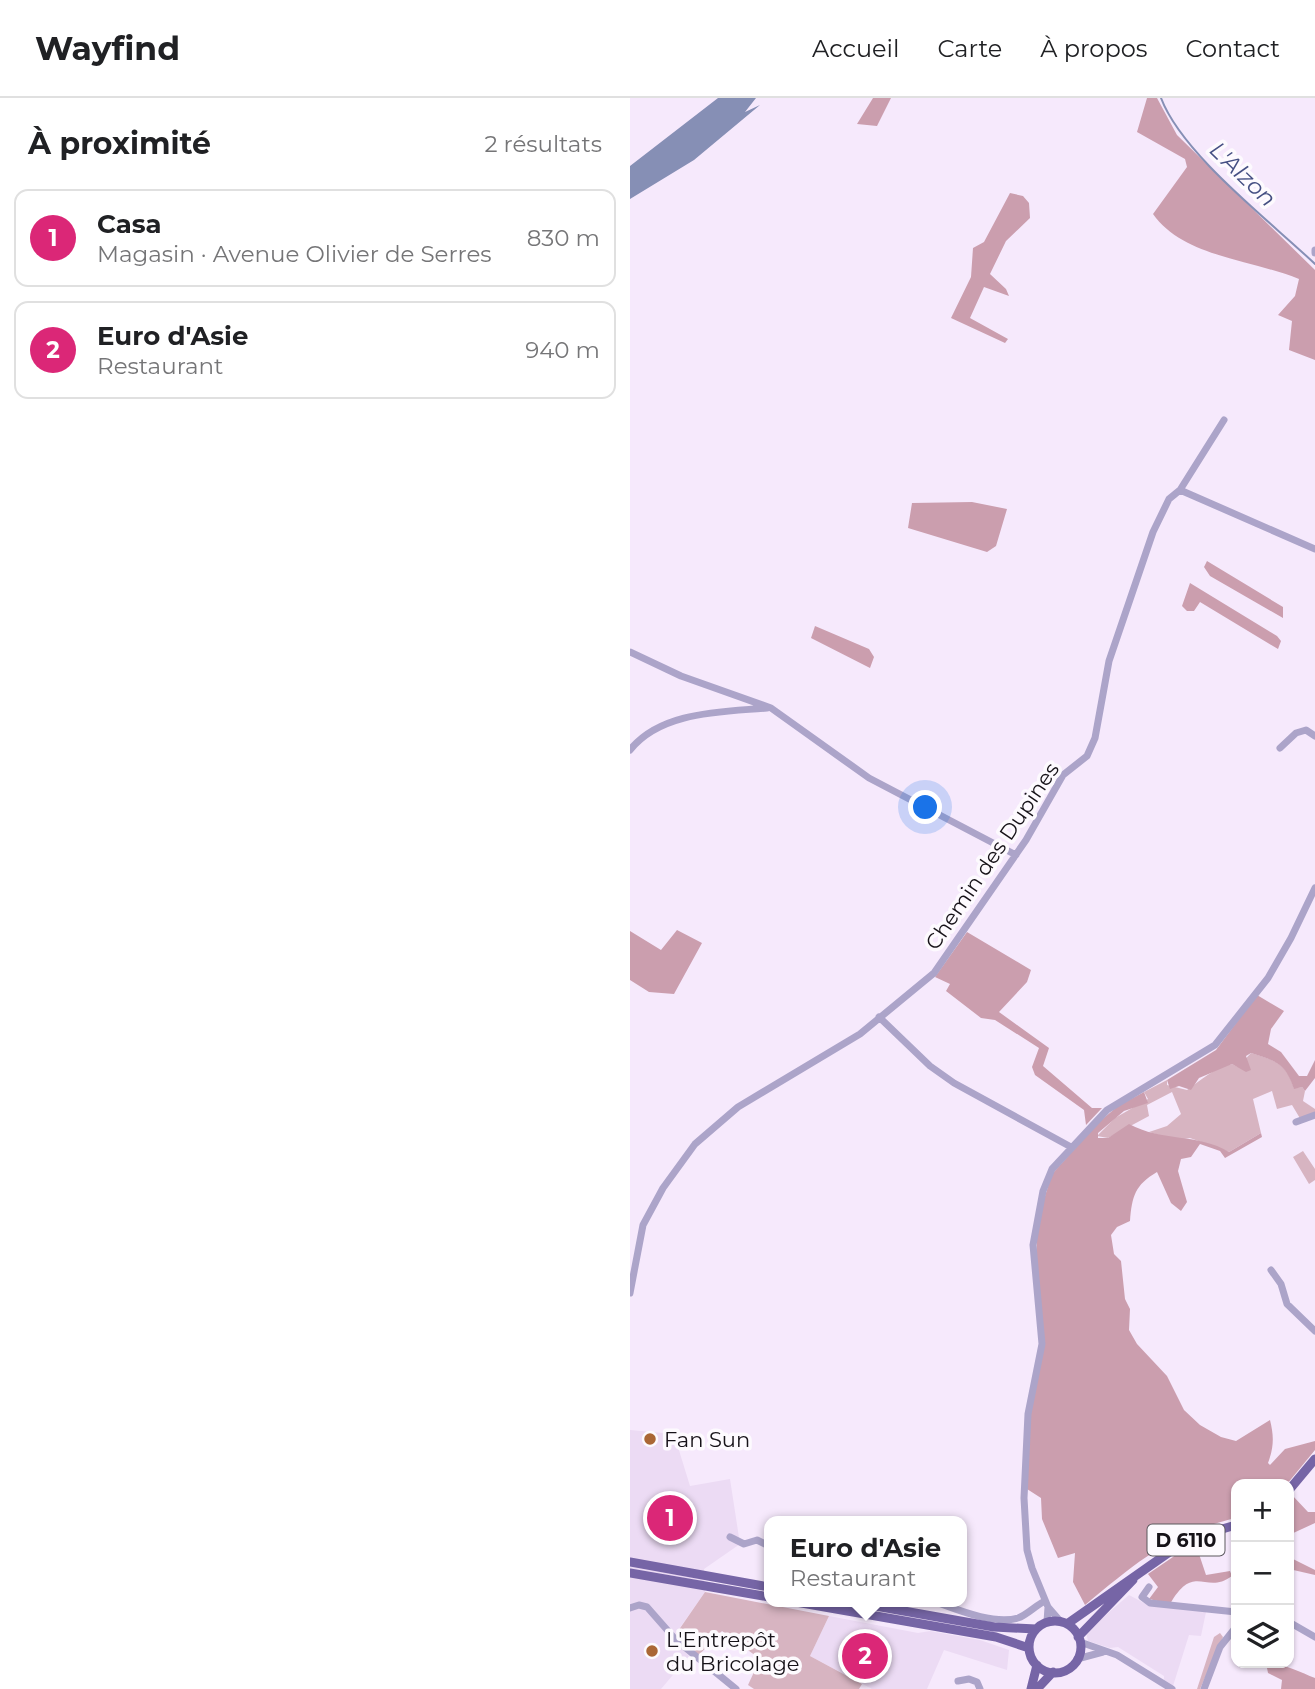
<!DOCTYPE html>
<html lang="fr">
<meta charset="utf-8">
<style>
body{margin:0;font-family:Montserrat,sans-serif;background:#f2f2f2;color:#202124}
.controls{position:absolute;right:21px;bottom:21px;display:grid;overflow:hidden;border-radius:14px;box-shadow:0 2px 5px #0004}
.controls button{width:63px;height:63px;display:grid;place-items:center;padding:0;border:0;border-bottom:2px solid #e0e0e0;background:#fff;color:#202124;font:35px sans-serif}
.you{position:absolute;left:296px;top:710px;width:24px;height:24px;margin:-18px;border:5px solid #fff;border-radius:50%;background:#1a73e8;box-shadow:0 0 0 10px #1a73e833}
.badge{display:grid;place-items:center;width:46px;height:46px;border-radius:50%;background:#db2777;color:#fff;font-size:23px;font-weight:700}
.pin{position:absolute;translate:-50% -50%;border:4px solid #fff;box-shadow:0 2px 7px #0006}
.popup{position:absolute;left:134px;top:1418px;width:203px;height:91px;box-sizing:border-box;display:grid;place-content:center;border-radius:14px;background:#fff;filter:drop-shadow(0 2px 5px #0005);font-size:23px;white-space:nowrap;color:#757577}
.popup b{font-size:26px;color:#202124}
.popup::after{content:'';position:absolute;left:50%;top:100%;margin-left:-14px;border:14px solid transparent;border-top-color:#fff}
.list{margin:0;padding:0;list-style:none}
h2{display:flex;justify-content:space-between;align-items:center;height:91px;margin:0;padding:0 28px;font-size:30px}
h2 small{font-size:23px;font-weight:400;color:#757577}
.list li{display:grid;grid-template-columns:46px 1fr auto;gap:21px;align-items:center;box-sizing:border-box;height:98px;margin:0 14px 14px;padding:0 14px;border:2px solid #e0e0e0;border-radius:14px}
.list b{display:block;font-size:26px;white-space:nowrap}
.list p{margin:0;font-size:23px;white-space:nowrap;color:#757577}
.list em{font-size:23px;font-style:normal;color:#757577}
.icon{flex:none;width:38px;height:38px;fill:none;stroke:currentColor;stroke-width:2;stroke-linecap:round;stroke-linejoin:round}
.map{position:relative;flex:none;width:685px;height:1591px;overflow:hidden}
header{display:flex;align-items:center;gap:42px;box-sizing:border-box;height:98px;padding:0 35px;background:#fff;border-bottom:2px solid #e0e0e0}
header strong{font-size:33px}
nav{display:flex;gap:38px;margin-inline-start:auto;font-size:24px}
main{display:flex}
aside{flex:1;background:#fff}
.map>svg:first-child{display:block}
.built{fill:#ecdbf4}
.green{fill:#d7b4c1}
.forest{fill:#cb9eae}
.water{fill:#868fb5}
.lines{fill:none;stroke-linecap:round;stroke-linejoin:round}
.stream{stroke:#868fb5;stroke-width:2}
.minor{stroke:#aca4c9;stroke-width:7}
.major{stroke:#7665a6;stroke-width:9}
.poi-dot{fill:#aa6735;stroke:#fdfafe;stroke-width:2.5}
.labels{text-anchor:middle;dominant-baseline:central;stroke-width:7;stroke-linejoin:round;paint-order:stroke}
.shield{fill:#fdfafe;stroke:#5b585d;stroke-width:2}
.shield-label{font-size:19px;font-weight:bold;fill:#161218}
.street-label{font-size:21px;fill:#161218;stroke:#fdfafe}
.poi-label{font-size:21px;fill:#161218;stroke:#fdfafe;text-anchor:start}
.water-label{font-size:23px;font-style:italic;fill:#454f83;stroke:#fdfafe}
</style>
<header>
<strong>Wayfind</strong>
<nav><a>Accueil</a><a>Carte</a><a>À propos</a><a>Contact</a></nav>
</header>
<main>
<aside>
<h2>À proximité<small>2 résultats</small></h2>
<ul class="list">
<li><span class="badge">1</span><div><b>Casa</b><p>Magasin · Avenue Olivier de Serres</p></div><em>830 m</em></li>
<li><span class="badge">2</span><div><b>Euro d'Asie</b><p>Restaurant</p></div><em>940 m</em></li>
</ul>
</aside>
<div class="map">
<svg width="685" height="1591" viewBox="0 0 685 1591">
<rect width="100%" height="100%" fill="#f6e9fc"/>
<!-- built -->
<path class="built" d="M0,1332L44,1336L60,1388L100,1381L110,1446L74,1471L75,1494L42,1541L59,1558L31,1591H0Z
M499,1497L516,1506L576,1514L571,1538L559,1537L543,1588L534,1584V1578L488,1549L480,1550L458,1543L456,1534Z
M199,1518L288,1535L300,1533L350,1542L379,1552L377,1572L314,1552L297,1591H242L180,1558Z"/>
<!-- green -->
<path class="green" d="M621,955C644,962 656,964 664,990L672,989L675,993L673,1003L685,1011V1017L671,1022L662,1007L647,1011L642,993L623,1001L631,1035L599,1054L560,1040L546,1042L519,1034L537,1028L551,1016L542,994L517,1007L519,1018L478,1040L467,1038L485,1020L518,1001L514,994L537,982V987L557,992C571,982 584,970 602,966L608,969Z
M673,1053L685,1071V1082L679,1086L663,1059Z
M75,1494L199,1518L180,1558L232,1586L229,1591H124L118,1587L130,1561L92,1533L68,1558L46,1536Z
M590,1535L593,1539L570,1591H567L584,1539Z"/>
<!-- forest -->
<path class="forest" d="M243,0H261L247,28L227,26Z
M517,0H527L547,37L685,172V262L659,252L662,223L648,217L665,198L669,181C623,162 553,159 523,116L557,69L555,61L507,34Z
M380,95L393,98L399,105L400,120L376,143L360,176L376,191L379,198L354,189L340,220L378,241L375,245L321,220L341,179L343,150L354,144Z
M342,404L377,411L366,448L357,454L278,430L282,405Z
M577,463L653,509V520L580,478L574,469Z
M560,485L647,538L651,543L648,551L570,504L564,513H557L552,508Z
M185,528L239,551L244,559L240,570L181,540Z
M47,832L72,845L44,896L19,894L0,882V833L31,852Z
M337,834L401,872L397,884L369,914L419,950L413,968L462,1010H472L456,1027L454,1012L405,977L402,969L409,950L365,922L351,920L316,893L320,886L305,879Z
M627,897L654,913L641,931L638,946L651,954L669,978H677L685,962V980L675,993L672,989L664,991C655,964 645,963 621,955L616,958L621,972L616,974L602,966L569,980L561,992L549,988L540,991L537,982L586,952Z
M514,994L518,1005L494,1013L468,1035V1040H478L499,1026C532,1044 568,1035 599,1054L631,1035L632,1039L595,1060L590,1053L570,1046L561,1059L551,1061L548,1073L557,1104L551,1113L541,1105L527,1074C505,1087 502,1098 500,1123L487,1129L481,1137L484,1156L491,1163L495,1201L500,1211L499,1232L507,1246L537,1278L554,1312L570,1327L591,1339L606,1343L640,1322C644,1338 644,1349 638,1365L640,1367L655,1351L685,1343V1352L657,1386H606V1420C539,1436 507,1464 455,1507L443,1484L445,1455L428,1460L412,1421L411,1400L397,1391L400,1319L412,1259L406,1156L408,1125L415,1098L422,1076L469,1024L488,1008Z
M662,1397L678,1414H685V1425L659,1437V1401Z
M565,1444L576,1477L600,1473L602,1478C575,1498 565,1463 540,1506L519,1501L528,1489L518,1476Z
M659,1459L685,1472V1477L659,1471Z
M636,1565C652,1565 670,1574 685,1580V1591H651L652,1582L638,1575Z"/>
<!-- water -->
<path class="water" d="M88,0H126L115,14L130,7L64,62L0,101V68Z"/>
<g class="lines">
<!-- stream -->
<path class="stream" d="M531,0C552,56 640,123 685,166"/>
<!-- minor -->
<path class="minor" d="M685,152V155
M550,392L685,451
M0,554L51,578L141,610L239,680L386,757
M650,650L666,635L676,632L685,638
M0,652C31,613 92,614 137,610
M249,919L300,968L324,985L441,1049
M666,1024L685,1017
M641,1172L651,1186L657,1206L685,1233
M0,1195L13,1127L33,1090L65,1046L108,1009L230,936L304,875L396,742L433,677L457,658L465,640L479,563L523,434L539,401L550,392L594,322
M100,1439L114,1446L127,1442L139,1448
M519,1489L512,1499L520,1505L606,1514
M306,1504C328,1512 364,1527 388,1520C397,1517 406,1507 415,1503
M0,1510L9,1507L17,1509L46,1542L106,1591
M417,1524L418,1509
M431,1524L418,1509L402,1470L397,1452L394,1400L398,1316L412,1246L403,1147L413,1093L422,1071L477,1012L585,947L638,880L661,840L685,790
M659,1524L685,1539
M450,1544L487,1557L542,1591
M447,1561L473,1554
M328,1583L339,1581L347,1584L350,1591
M574,1591L590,1549L606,1529"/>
<!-- major -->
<path class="major" d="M659,1392L685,1361
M0,1464L139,1489
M0,1475L139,1499
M166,1504L366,1539L399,1550
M223,1504L364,1529L406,1531
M399 1549a26 26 0 1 1 52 0a26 26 0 1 1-52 0Z
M437,1526L558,1441L606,1427
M448,1539L503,1482
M401,1591L407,1567
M407,1591L423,1574"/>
</g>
<!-- markers -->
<g class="poi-dot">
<circle cx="20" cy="1341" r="7"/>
<circle cx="22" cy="1553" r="7"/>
</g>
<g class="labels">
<!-- shield labels -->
<rect class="shield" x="517.5" y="1426.5" width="77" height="31" rx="5"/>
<g class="shield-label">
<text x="556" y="1442">D 6110</text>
</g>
<!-- street labels -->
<g class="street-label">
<text transform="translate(362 758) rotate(-56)">Chemin des Dupines</text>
</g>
<!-- poi labels -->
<g class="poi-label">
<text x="34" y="1341">Fan Sun</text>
<text x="36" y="1541">L'Entrepôt<tspan x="36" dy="24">du Bricolage</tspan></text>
</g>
<!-- water labels -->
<g class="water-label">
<text transform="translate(613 76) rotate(44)">L'Alzon</text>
</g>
</g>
</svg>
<div class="controls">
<button>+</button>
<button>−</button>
<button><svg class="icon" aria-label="layers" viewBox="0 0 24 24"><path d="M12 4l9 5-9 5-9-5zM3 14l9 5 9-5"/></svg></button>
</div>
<div class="you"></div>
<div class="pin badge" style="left:40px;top:1420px">1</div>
<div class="pin badge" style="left:235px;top:1558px">2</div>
<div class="popup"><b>Euro d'Asie</b>Restaurant</div>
</div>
</main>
